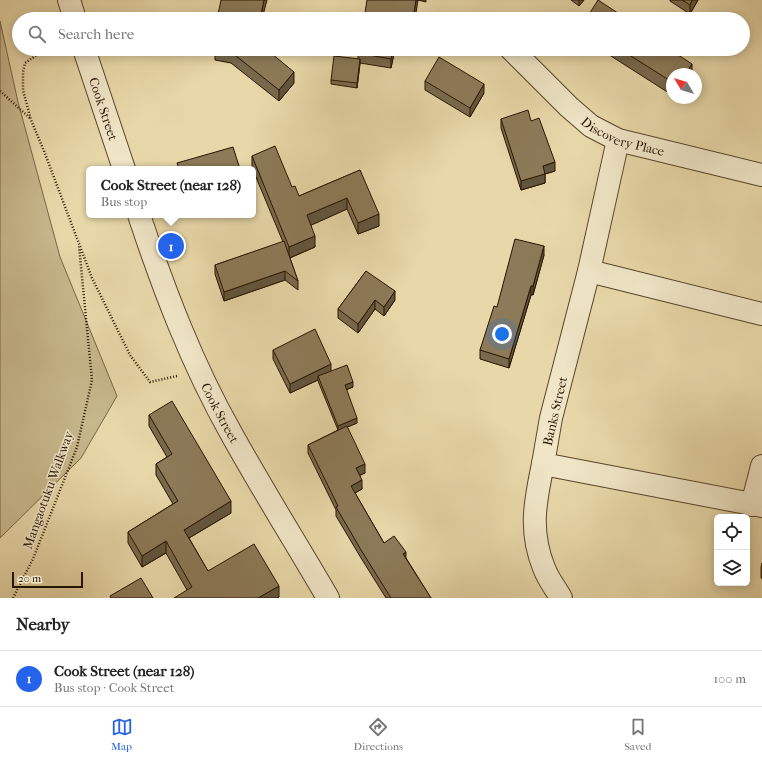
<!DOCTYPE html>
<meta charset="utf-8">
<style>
body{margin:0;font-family:"IM FELL French Canon",serif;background:#f2f2f2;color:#222}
.controls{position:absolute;right:12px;bottom:12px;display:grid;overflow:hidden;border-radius:6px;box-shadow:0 2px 10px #0003}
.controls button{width:36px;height:36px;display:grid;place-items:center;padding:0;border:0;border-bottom:1px solid #e0e0e0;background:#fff;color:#222;font:20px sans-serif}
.compass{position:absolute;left:666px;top:68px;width:36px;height:36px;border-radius:50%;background:#fff;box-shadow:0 2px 10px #0003;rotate:308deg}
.scale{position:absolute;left:12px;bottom:10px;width:71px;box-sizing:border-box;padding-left:4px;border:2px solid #281400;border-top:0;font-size:11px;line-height:14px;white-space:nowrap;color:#281400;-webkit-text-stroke:3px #f0e6c7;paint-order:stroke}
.you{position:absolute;left:502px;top:334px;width:14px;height:14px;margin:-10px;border:3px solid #fff;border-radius:50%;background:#1a73e8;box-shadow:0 0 0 6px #1a73e833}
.badge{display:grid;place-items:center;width:26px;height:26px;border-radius:50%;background:#2563eb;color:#fff;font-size:13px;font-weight:700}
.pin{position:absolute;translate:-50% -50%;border:2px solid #fff;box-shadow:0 1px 4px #0006}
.popup{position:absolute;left:86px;top:166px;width:170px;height:52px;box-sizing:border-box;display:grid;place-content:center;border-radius:6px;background:#fff;filter:drop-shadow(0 1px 3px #0005);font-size:13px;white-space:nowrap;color:#767676}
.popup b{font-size:15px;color:#222}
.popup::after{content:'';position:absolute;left:50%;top:100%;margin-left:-8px;border:8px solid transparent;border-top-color:#fff}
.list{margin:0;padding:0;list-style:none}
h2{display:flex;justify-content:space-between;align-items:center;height:52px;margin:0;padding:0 16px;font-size:17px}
h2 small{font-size:13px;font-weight:400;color:#767676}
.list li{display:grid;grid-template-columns:26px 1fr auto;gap:12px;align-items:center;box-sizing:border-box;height:56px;padding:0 16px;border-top:1px solid #e0e0e0}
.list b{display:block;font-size:15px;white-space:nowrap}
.list p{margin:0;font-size:13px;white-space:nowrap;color:#767676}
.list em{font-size:13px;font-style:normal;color:#767676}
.icon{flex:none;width:22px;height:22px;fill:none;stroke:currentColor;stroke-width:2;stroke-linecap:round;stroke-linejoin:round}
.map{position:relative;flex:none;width:762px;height:598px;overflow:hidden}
.search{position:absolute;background:#fff;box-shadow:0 2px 10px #0003;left:12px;right:12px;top:12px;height:44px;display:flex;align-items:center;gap:10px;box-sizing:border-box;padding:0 14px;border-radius:22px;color:#767676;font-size:15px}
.sheet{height:108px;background:#fff}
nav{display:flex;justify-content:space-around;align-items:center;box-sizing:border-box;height:56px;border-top:1px solid #e0e0e0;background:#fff;font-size:11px;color:#767676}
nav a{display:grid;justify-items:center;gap:2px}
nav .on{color:#2563eb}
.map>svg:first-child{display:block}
.green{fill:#c7b78c;stroke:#786646}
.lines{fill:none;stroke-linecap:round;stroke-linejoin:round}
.minor-casing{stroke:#58452a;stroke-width:24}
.path{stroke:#281400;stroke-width:2.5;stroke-dasharray:1 2;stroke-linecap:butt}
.minor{stroke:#f0e6c7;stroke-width:22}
.wall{fill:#78694c;stroke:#281400}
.shaded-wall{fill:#62553e;stroke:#281400}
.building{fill:#8c7a58;stroke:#281400}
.labels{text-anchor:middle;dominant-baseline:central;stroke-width:3;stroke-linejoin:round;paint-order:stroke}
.street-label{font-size:13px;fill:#281400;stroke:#f0e6c7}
</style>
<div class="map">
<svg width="762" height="598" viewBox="0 0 762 598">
<rect width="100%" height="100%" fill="#e8d8a9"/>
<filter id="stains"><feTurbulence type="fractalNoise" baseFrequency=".005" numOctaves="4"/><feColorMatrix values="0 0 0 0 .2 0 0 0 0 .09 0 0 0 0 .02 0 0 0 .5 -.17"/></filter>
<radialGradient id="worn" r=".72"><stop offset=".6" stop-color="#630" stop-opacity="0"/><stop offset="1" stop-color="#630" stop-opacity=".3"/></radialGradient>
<!-- green -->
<path class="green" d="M0,21L18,102L60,257L117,396L81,458L0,538Z"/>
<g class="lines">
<!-- minor casing -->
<g class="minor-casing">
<g id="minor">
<path d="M69,0L75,19"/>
<path id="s1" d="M84,49L124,169"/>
<path id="s2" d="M511,49L569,107L591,126L618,140L762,175"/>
<path d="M618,140L589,271L551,418L543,464L762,506"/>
<path id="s3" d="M139,215C164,290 192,364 231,433C262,489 296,543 328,598"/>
<path d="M589,271L762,314"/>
<path d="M543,464C535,502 529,531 544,568C548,579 556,589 561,598"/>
<path d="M752,505L762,466"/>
</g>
</g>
<!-- path -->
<path class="path" d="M46,49L25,63L23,72V90L31,120L44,151L92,278L130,355L150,382L177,376
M0,91L31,119
M13,598L33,559L77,447L92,380L79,246"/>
<!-- minor -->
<use href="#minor" class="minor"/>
</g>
<!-- wall -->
<path class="wall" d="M367,0H426V2L418,0Z
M571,0H584L579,6Z
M670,0H698L690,14L670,1Z
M215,49H266L294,83L279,101L231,63L215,60Z
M395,49L391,68L360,63L357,88L331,84V80L358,59V53Z
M600,49H669L692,74H672V95Z
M425,81L484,93L470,117L425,90Z
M501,119L531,121L555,171L545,174V183L521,190L501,128Z
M252,156L292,187L299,196L360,170L379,226L358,234L347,209L311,225L315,247L290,258L298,281V290L285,280L224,301L215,274V265L283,242L253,170V169L252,168Z
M544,255L533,295H531L509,368L480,359V350L497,307Z
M366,271L395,300L384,316L375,309L358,333L338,318V309Z
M273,350L331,371L353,387L346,390L357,423L347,427L365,473L360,475L362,489L355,493L384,543L406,558L431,598H386L361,558L336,516V510L308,453V445L338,430L318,381V380L290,393L273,359Z
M149,415L231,513L189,538L208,571L279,597L187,590L166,553L142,567L128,543V532L173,504L156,475V464L167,457L149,426Z
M762,563V579L761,578V567Z"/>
<!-- shaded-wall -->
<path class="shaded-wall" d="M264,0H267L262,19H260Z
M416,0H418L415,19H413Z
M579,0H584L579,6Z
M692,0H698L690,14V5Z
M393,49H395L391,68V59Z
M360,59V64L357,88V83Z
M692,64V74H685Z
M294,72V83L279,101V90Z
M484,84V93L470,117V108Z
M555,162V171L545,174V183L521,190V181L543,166Z
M347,198V209L307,227V215Z
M379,214V226L358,234V223Z
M315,236V247L289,258V247Z
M544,246V255L533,295V286Z
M285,271V280L224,301V292Z
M531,286V295L509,368V359Z
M395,291V300L384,316V307Z
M375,300V309L358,333V324Z
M331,364V373L318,376V380L290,393V384Z
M353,382V387L345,390V385Z
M357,418V423L338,431V426Z
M365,464V473L356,477V468Z
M362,480V489L351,495V486Z
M231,501V513L184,541V530Z
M166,541V553L142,567V556Z
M406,552V561L403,554Z
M279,586V597L278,598H258Z"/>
<!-- building -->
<path class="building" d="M221,0H264L260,19H217Z
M367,0H416L413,19H364Z
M598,0L627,19H586Z
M682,0H692L690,5Z
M216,49H266L294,72L279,90L231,52Z
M358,49H393L391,59L358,53Z
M620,49H669L692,64L685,74H672V82Z
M334,56L360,59L357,83L331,80Z
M439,57L484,84L470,108L425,81Z
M528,110L531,121L539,118L555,162L543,166L545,174L521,181L501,119Z
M275,146L292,187L295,186L299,196L360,170L379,214L358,223L347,198L307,215L315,236L289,247L252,156Z
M233,147L240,169H179L177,163Z
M515,239L544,246L533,286H531L509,359L480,350L494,306L497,307Z
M284,241L298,281L285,271L224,292L215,265Z
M366,271L395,291L384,307L375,300L358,324L338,309Z
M315,329L331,364L290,384L273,350Z
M347,365L353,382L345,385L357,418L338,426L318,376Z
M172,401L231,501L184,530L208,571L254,544L279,586L258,598H174L192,587L166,541L142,556L128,532L178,501L156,464L172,454L149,415Z
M347,426L365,464L356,468L362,480L351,486L384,543L394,536L406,552L403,554L431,598H391L361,550L336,507L338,506L308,445Z
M141,578L153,598H111L110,596Z"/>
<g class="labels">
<!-- street labels -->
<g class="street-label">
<text stroke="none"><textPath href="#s1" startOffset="63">Cook Street</textPath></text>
<text stroke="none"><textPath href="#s2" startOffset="145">Discovery Place</textPath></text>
<text transform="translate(555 411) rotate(-77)">Banks Street</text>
<text stroke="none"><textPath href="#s3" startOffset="214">Cook Street</textPath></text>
<text transform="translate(48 490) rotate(-70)">Mangaotuku Walkway</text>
</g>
</g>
<rect width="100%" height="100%" filter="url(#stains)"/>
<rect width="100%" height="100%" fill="url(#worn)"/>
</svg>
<div class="controls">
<button><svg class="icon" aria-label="locate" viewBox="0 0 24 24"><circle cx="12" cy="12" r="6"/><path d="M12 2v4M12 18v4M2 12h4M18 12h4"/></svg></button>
<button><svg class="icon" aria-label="layers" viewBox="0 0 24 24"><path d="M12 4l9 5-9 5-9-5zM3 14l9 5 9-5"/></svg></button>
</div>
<svg class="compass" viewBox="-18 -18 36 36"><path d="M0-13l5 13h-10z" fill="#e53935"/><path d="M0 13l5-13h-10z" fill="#767676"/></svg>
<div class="scale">20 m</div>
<div class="you"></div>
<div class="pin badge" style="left:171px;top:246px">1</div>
<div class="popup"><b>Cook Street (near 128)</b>Bus stop</div>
<div class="search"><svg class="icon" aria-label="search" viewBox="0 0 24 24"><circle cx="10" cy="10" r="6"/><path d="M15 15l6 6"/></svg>Search here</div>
</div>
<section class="sheet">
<h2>Nearby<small></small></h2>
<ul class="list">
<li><span class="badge">1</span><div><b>Cook Street (near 128)</b><p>Bus stop · Cook Street</p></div><em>100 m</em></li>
</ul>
</section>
<nav>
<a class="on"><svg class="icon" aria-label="map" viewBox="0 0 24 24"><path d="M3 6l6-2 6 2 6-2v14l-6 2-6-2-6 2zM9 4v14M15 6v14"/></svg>Map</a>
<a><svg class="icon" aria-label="directions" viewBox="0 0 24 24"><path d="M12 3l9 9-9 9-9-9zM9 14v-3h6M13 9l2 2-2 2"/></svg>Directions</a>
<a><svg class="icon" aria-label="saved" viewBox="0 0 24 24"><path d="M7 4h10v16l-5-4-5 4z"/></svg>Saved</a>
</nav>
